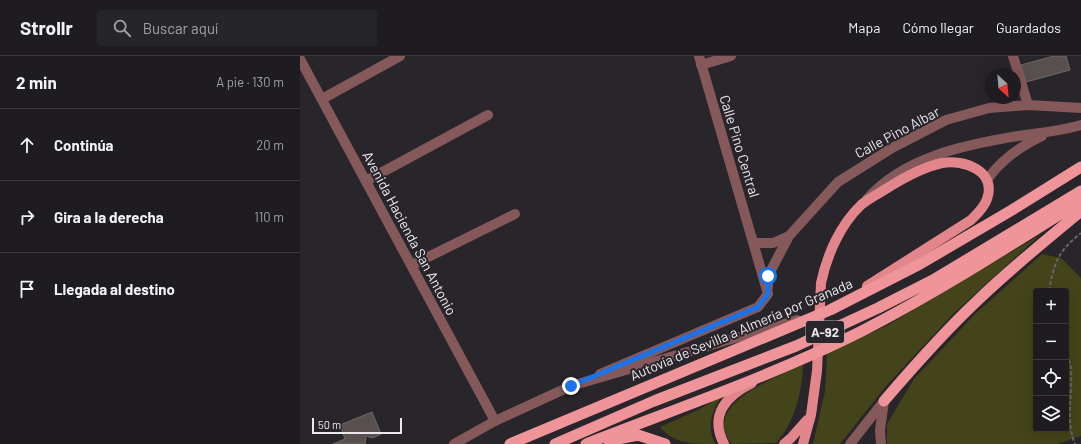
<!DOCTYPE html>
<html lang="es">
<meta charset="utf-8">
<style>
body{margin:0;font-family:Barlow,sans-serif;background:#262529;color:#f1f3f6}
.controls{position:absolute;right:12px;bottom:12px;display:grid;overflow:hidden;border-radius:4px;box-shadow:0 4px 16px #0002}
.controls button{width:36px;height:36px;display:grid;place-items:center;padding:0;border:0;border-bottom:1px solid #3c3a3e;background:#1e1c20;color:#f1f3f6;font:20px sans-serif}
.compass{position:absolute;left:685px;top:12px;width:36px;height:36px;border-radius:50%;background:#1e1c20;box-shadow:0 4px 16px #0002;rotate:154deg}
.scale{position:absolute;left:12px;bottom:10px;width:90px;box-sizing:border-box;padding-left:4px;border:2px solid #eae8ec;border-top:0;font-size:11px;line-height:14px;white-space:nowrap;color:#eae8ec;-webkit-text-stroke:3px #28252b;paint-order:stroke}
.stop{position:absolute;width:12px;height:12px;margin:-9px;border:3px solid #1a73e8;border-radius:50%;background:#fff}
.stop.end{background:#1a73e8;border-color:#fff;box-shadow:0 1px 4px #0008}
.list{margin:0;padding:0;list-style:none}
h2{display:flex;justify-content:space-between;align-items:center;height:52px;margin:0;padding:0 16px;font-size:17px}
h2 small{font-size:13px;font-weight:400;color:#a1a1a5}
.list li{display:grid;grid-template-columns:26px 1fr auto;gap:12px;align-items:center;box-sizing:border-box;height:72px;padding:0 16px;border-top:1px solid #3c3a3e}
.list b{display:block;font-size:15px;white-space:nowrap}
.list em{font-size:13px;font-style:normal;color:#a1a1a5}
.icon{flex:none;width:22px;height:22px;fill:none;stroke:currentColor;stroke-width:2;stroke-linecap:round;stroke-linejoin:round}
.map{position:relative;flex:none;width:781px;height:388px;overflow:hidden}
header{display:flex;align-items:center;gap:24px;box-sizing:border-box;height:56px;padding:0 20px;background:#1e1c20;border-bottom:1px solid #3c3a3e}
header strong{font-size:19px}
nav{display:flex;gap:22px;margin-inline-start:auto;font-size:14px}
.search{width:280px;height:36px;background:#262529;display:flex;align-items:center;gap:10px;box-sizing:border-box;padding:0 14px;border-radius:4px;color:#a1a1a5;font-size:15px}
main{display:flex}
aside{flex:1;background:#1e1c20}
.map>svg:first-child{display:block}
.green{fill:#43441a;fill-rule:evenodd}
.building{fill:#58504f;stroke:#716867}
.lines{fill:none;stroke-linecap:round;stroke-linejoin:round}
.path{stroke:#67646a;stroke-width:2;stroke-dasharray:4 2;stroke-linecap:butt}
.minor{stroke:#85585a;stroke-width:10}
.tertiary{stroke:#85585a;stroke-width:10}
.primary{stroke:#e3868c;stroke-width:10}
.trunk{stroke:#ef9499;stroke-width:11}
.route{stroke:#1a73e8;stroke-width:5}
.labels{text-anchor:middle;dominant-baseline:central;stroke-width:4;stroke-linejoin:round;paint-order:stroke}
.shield{fill:#28252b;stroke:#b0aeb2;stroke-width:1}
.shield-label{font-size:13px;font-weight:bold;fill:#eae8ec}
.street-label{font-size:14px;fill:#eae8ec;stroke:#28252b}
</style>
<header>
<strong>Strollr</strong>
<div class="search"><svg class="icon" aria-label="search" viewBox="0 0 24 24"><circle cx="10" cy="10" r="6"/><path d="M15 15l6 6"/></svg>Buscar aquí</div>
<nav><a>Mapa</a><a>Cómo llegar</a><a>Guardados</a></nav>
</header>
<main>
<aside>
<h2>2 min<small>A pie · 130 m</small></h2>
<ul class="list">
<li><svg class="icon" aria-label="ahead" viewBox="0 0 24 24"><path d="M12 20V5M6 11l6-6 6 6"/></svg><div><b>Continúa</b></div><em>20 m</em></li>
<li><svg class="icon" aria-label="right" viewBox="0 0 24 24"><path d="M7 20v-9h11M14 6l5 5-5 5"/></svg><div><b>Gira a la derecha</b></div><em>110 m</em></li>
<li><svg class="icon" aria-label="arrive" viewBox="0 0 24 24"><path d="M6 21V4h12l-3 4 3 4H6"/></svg><div><b>Llegada al destino</b></div></li>
</ul>
</aside>
<div class="map">
<svg width="781" height="388" viewBox="0 0 781 388">
<rect width="100%" height="100%" fill="#28252b"/>
<!-- green -->
<path class="green" d="M740,179L654,257L587,329L540,388H513L525,335L527,297L588,269Z
M742,198L761,202L781,222V380L757,388H587V368L614,323L673,260ZM736,235H766V373H736Z
M503,309C502,336 495,366 476,387L431,388C401,347 476,322 503,309Z
M422,340C411,355 407,371 415,388C394,388 373,388 360,371L400,353Z"/>
<!-- building -->
<path class="building" d="M754,0H766L770,14L726,26L721,9Z
M72,356L81,378L73,382L66,380L65,388H33L45,383L40,369Z"/>
<g class="lines">
<!-- path -->
<path class="path" d="M749,235C754,207 758,195 781,177
M766,298C768,303 771,308 771,313C773,339 765,363 775,388"/>
<!-- minor -->
<path class="minor" d="M713,0L728,49
M0,3L195,365
M401,9L431,0
M22,43L100,0
M687,124C700,105 721,90 742,80
M66,125L188,59
M567,143C604,101 664,89 718,80C739,77 760,75 781,69
M454,187H473L489,180L538,126L592,92L646,64L689,52L728,49L781,52
M112,209L215,158
M468,231V220L489,180
M300,318L458,251L468,238L399,0"/>
<!-- tertiary -->
<path class="tertiary" d="M154,388L195,365L271,330L497,264
M550,388L584,345
M581,388L580,374L584,345"/>
<!-- primary -->
<path class="primary" d="M424,388C409,359 426,340 452,327
M484,388L491,382L507,364
M503,388L511,359L517,315L521,227C527,199 540,169 561,149C569,142 580,137 589,131C605,121 624,111 642,107C664,103 697,115 687,143C684,152 677,158 671,164L567,230"/>
<!-- trunk -->
<path class="trunk" d="M584,345C614,310 644,276 677,245C710,213 746,184 781,155
M309,385L338,379L365,388
M210,388L530,254L620,208L712,154L781,111
M255,388L354,345L496,290L578,252L633,224L781,135
M286,388C378,352 472,320 560,276C636,237 708,191 781,145"/>
</g>
<g class="lines">
<!-- route -->
<path class="route" d="M271,330L458,251L468,238V220"/>
</g>
<g class="labels">
<!-- shield labels -->
<rect class="shield" x="506" y="265" width="38" height="22" rx="3"/>
<g class="shield-label">
<text x="525" y="276">A-92</text>
</g>
<!-- street labels -->
<g class="street-label">
<text transform="translate(597 76) rotate(-28)">Calle Pino Albar</text>
<text transform="translate(440 90) rotate(73)">Calle Pino Central</text>
<text transform="translate(110 177) rotate(62)">Avenida Hacienda San Antonio</text>
<text transform="translate(441 273) rotate(-23)">Autovía de Sevilla a Almería por Granada</text>
</g>
</g>
</svg>
<div class="controls">
<button>+</button>
<button>−</button>
<button><svg class="icon" aria-label="locate" viewBox="0 0 24 24"><circle cx="12" cy="12" r="6"/><path d="M12 2v4M12 18v4M2 12h4M18 12h4"/></svg></button>
<button><svg class="icon" aria-label="layers" viewBox="0 0 24 24"><path d="M12 4l9 5-9 5-9-5zM3 14l9 5 9-5"/></svg></button>
</div>
<svg class="compass" viewBox="-18 -18 36 36"><path d="M0-13l5 13h-10z" fill="#e53935"/><path d="M0 13l5-13h-10z" fill="#a1a1a5"/></svg>
<div class="scale">50 m</div>
<div class="stop" style="left:468px;top:220px"></div>
<div class="stop end" style="left:271px;top:330px"></div>
</div>
</main>
